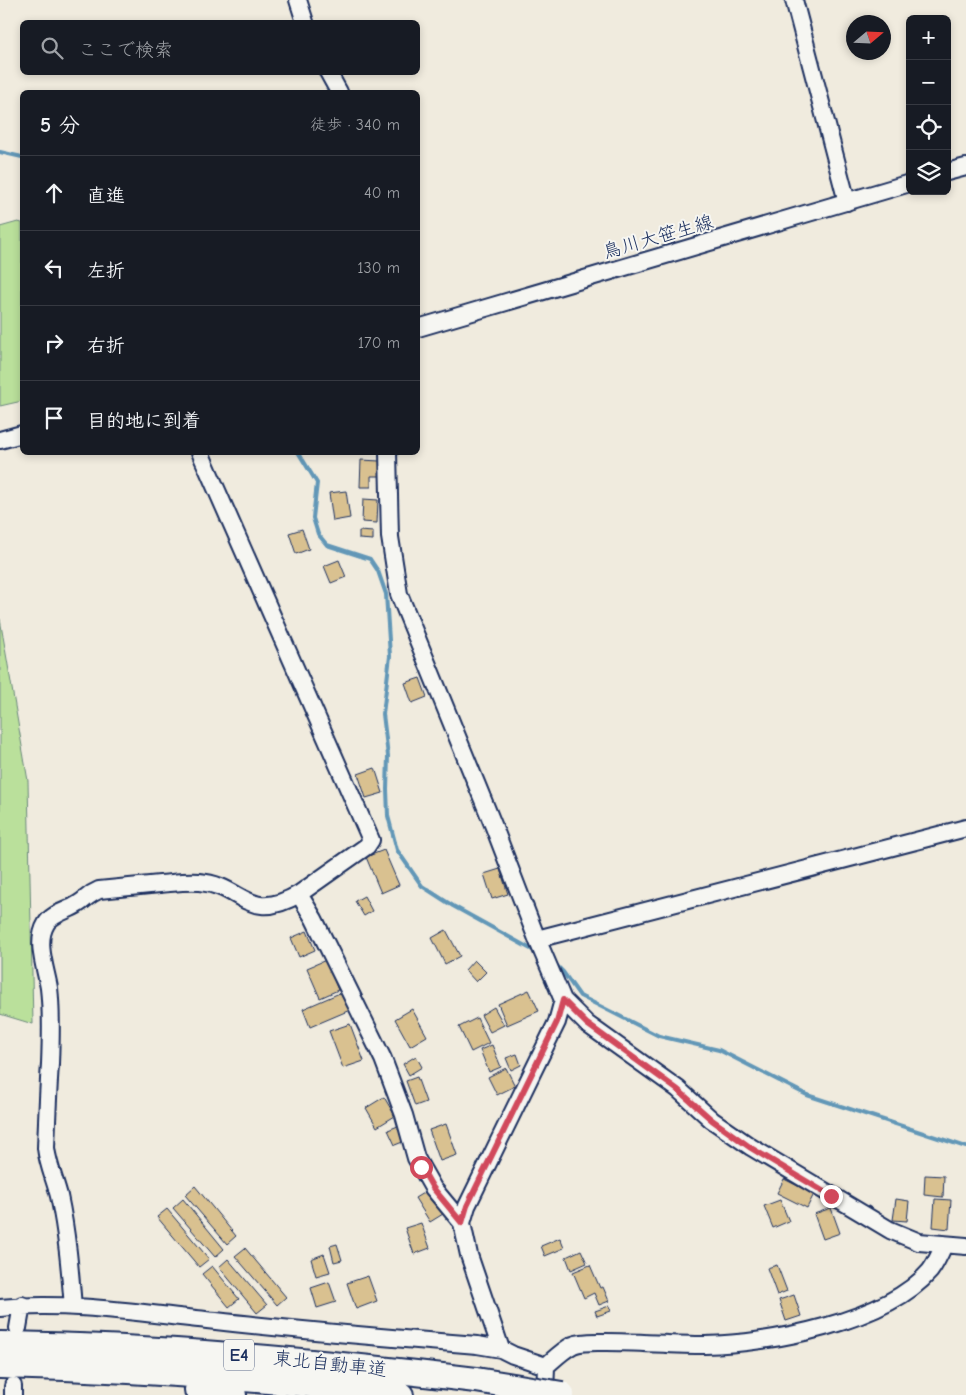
<!DOCTYPE html>
<html lang="ja">
<meta charset="utf-8">
<style>
body{margin:0;font-family:"Comic Neue","Klee One",sans-serif;background:#242831;color:#f1f3f6}
.controls{position:absolute;right:15px;top:15px;display:grid;overflow:hidden;border-radius:8px;box-shadow:0 2px 8px #0003}
.controls button{width:45px;height:45px;display:grid;place-items:center;padding:0;border:0;border-bottom:1px solid #363941;background:#171b24;color:#f1f3f6;font:25px sans-serif}
.compass{position:absolute;left:846px;top:15px;width:45px;height:45px;border-radius:50%;background:#171b24;box-shadow:0 2px 8px #0003;rotate:71deg}
.stop{position:absolute;width:15px;height:15px;margin:-11px;border:4px solid #d1495b;border-radius:50%;background:#fff}
.stop.end{background:#d1495b;border-color:#fff;box-shadow:0 1px 5px #0008}
.list{margin:0;padding:0;list-style:none}
h2{display:flex;justify-content:space-between;align-items:center;height:65px;margin:0;padding:0 20px;font-size:21px}
h2 small{font-size:16px;font-weight:400;color:#9ea1a6}
.list li{display:grid;grid-template-columns:32px 1fr auto;gap:15px;align-items:center;box-sizing:border-box;height:75px;padding:0 20px;border-top:1px solid #363941}
.list b{display:block;font-size:19px;white-space:nowrap}
.list em{font-size:16px;font-style:normal;color:#9ea1a6}
.icon{flex:none;width:28px;height:28px;fill:none;stroke:currentColor;stroke-width:2;stroke-linecap:round;stroke-linejoin:round}
.map{position:relative;flex:none;width:966px;height:1395px;overflow:hidden}
.search{position:absolute;background:#171b24;box-shadow:0 2px 8px #0003;left:20px;top:20px;width:400px;height:55px;display:flex;align-items:center;gap:12px;box-sizing:border-box;padding:0 18px;border-radius:8px;color:#9ea1a6;font-size:19px}
.panel{position:absolute;background:#171b24;box-shadow:0 2px 8px #0003;left:20px;top:90px;width:400px;height:365px;border-radius:8px}
.map>svg:first-child{display:block}
.green{fill:#bae09b;stroke:#6a887c}
.lines{fill:none;stroke-linecap:round;stroke-linejoin:round}
.stream{stroke:#6297b7;stroke-width:4}
.building{fill:#d9c190;stroke:#1b2f5e}
.minor-casing{stroke:#1b2f5e;stroke-width:20}
.highway-casing{stroke:#1b2f5e;stroke-width:28}
.minor{stroke:#f6f6f2;stroke-width:16}
.highway{stroke:#f6f6f2;stroke-width:24}
.highway-bridge-casing{stroke:#1b2f5e;stroke-width:28;stroke-linecap:butt}
.highway-bridge{stroke:#f6f6f2;stroke-width:24}
.route{stroke:#d1495b;stroke-width:6}
.labels{text-anchor:middle;dominant-baseline:central;stroke-width:4;stroke-linejoin:round;paint-order:stroke}
.shield{fill:#f6f6f2;stroke:#5d6b8a;stroke-width:1}
.shield-label{font-size:18px;font-weight:bold;fill:#1b2f5e}
.street-label{font-size:19px;fill:#1b2f5e;stroke:#f6f6f2}
</style>
<div class="map">
<svg width="966" height="1395" viewBox="0 0 966 1395">
<rect width="100%" height="100%" fill="#f0ebde"/>
<filter id="ink" filterUnits="userSpaceOnUse"><feTurbulence type="fractalNoise" baseFrequency=".02" numOctaves="2"/><feDisplacementMap in="SourceGraphic" scale="10" xChannelSelector="R" yChannelSelector="G"/><feConvolveMatrix kernelMatrix="1 2 1 2 8 2 1 2 1" color-interpolation-filters="sRGB"/></filter>
<g filter="url(#ink)">
<!-- green -->
<path class="green" d="M18,222L22,223V401L0,406V227Z
M0,619L28,781L33,1024L0,1014Z"/>
<g class="lines">
<!-- stream -->
<path class="stream" d="M0,152L22,157
M298,452L317,483L313,518L318,534L327,545L370,559L378,571L386,594L390,656L383,714L388,756L387,789L388,816L397,850L422,886L453,906L538,953
M554,963L563,972L580,996L659,1036L719,1050L807,1095L966,1147"/>
</g>
<!-- building -->
<path class="building" d="M361,460L380,461V476H371V487H360Z
M346,491L350,518L333,521L329,493Z
M363,499L378,500L377,523L362,522Z
M302,529L309,549L296,554L289,533Z
M359,531L373,532V540L359,539Z
M339,560L346,577L331,583L324,566Z
M420,678L427,697L412,703L405,683Z
M375,768L383,793L366,798L358,774Z
M384,850L399,885L381,893L366,857Z
M500,869L508,894L492,899L484,874Z
M364,896L372,911L364,916L355,901Z
M446,930L460,956L445,964L432,938Z
M307,931L315,950L299,957L291,938Z
M326,960L338,990L320,998L307,968Z
M474,960L486,972L476,982L465,970Z
M529,990L539,1011L507,1025L498,1004Z
M342,992L350,1010L310,1027L303,1009Z
M494,1007L504,1025L490,1032L481,1015Z
M412,1009L427,1036L410,1046L395,1019Z
M477,1018L489,1043L471,1052L459,1027Z
M350,1024L364,1061L343,1068L329,1031Z
M492,1045L501,1067L489,1072L480,1050Z
M517,1054L521,1065L511,1070L506,1058Z
M416,1056L422,1067L409,1075L403,1064Z
M506,1068L515,1086L497,1095L488,1077Z
M417,1077L426,1102L415,1106L406,1081Z
M384,1097L395,1116L377,1127L366,1108Z
M446,1124L457,1155L440,1161L429,1130Z
M398,1126L405,1141L395,1145L388,1130Z
M925,1175L944,1176L943,1197L924,1195Z
M784,1179L814,1194L807,1208L777,1193Z
M195,1186L236,1236L227,1244L185,1195Z
M428,1190L443,1214L430,1222L415,1198Z
M183,1199L224,1249L215,1257L173,1208Z
M896,1199L909,1201L907,1221L893,1220Z
M935,1199L951,1200L949,1229L933,1227Z
M780,1200L789,1221L773,1228L764,1206Z
M831,1208L840,1233L823,1239L814,1214Z
M167,1209L209,1259L199,1267L157,1217Z
M421,1223L430,1248L414,1254L405,1228Z
M560,1238L564,1248L545,1256L541,1246Z
M337,1244L342,1260L334,1262L330,1246Z
M245,1248L286,1297L277,1305L235,1256Z
M581,1250L587,1263L571,1270L566,1257Z
M324,1254L330,1272L316,1276L311,1259Z
M228,1259L267,1305L257,1313L219,1267Z
M590,1265L600,1288L603,1287L609,1301L599,1305L594,1293L584,1298L573,1272Z
M777,1265L787,1291L777,1295L767,1268Z
M212,1266L239,1299L229,1307L202,1274Z
M368,1276L377,1301L356,1309L347,1283Z
M329,1282L336,1302L317,1308L311,1288Z
M794,1295L801,1316L786,1321L779,1300Z
M609,1306L611,1311L597,1316L595,1311Z"/>
<g class="lines">
<!-- minor casing -->
<g class="minor-casing">
<path id="minor" d="M298,0L305,22
M794,0L847,202
M328,72L339,92
M947,172L966,167
M418,328L910,183
M0,440L22,434
M388,452L390,537L399,594L494,827L537,939L563,1000L587,1024L678,1089L712,1120L751,1147L890,1230L919,1242L966,1246
M299,894L314,919L383,1059L404,1115L416,1158L433,1188L462,1223
M537,939L966,828
M73,1307C70,1270 67,1233 59,1196C55,1180 48,1165 46,1148C47,1120 48,1092 50,1064C51,1039 52,1013 49,988C46,969 35,942 46,924C52,913 68,911 78,904C87,899 87,895 99,890C120,888 140,886 160,884C173,883 186,881 199,882C243,885 247,924 299,894L367,846L371,840L200,452
M0,1308C72,1301 145,1314 216,1321C303,1331 390,1338 477,1345L501,1349
M18,1328L22,1305
M546,1366L513,1355L501,1349L469,1255L462,1223L467,1206L557,1022L563,1000
M13,1395V1386
M545,1395L546,1366C554,1359 563,1350 573,1345C582,1341 596,1342 606,1342C639,1342 672,1345 705,1345C769,1344 886,1322 930,1271C936,1263 940,1254 944,1245"/>
</g>
<!-- highway casing -->
<g class="highway-casing">
<path id="highway" d="M0,1344C160,1346 318,1361 476,1380
M0,1366C134,1369 268,1379 401,1395
M197,1390L234,1395"/>
</g>
<!-- minor -->
<use href="#minor" class="minor"/>
<!-- highway -->
<use href="#highway" class="highway"/>
<!-- highway-bridge casing -->
<g class="highway-bridge-casing">
<path id="highway-bridge" d="M476,1380L562,1394"/>
</g>
<!-- highway-bridge -->
<use href="#highway-bridge" class="highway-bridge"/>
</g>
</g>
<g class="lines" filter="url(#ink)">
<!-- route -->
<path class="route" d="M421,1167L433,1188L462,1223L467,1206L557,1022L563,1000L587,1024L678,1090L712,1120L751,1148L831,1196"/>
</g>
<g class="labels">
<!-- shield labels -->
<rect class="shield" x="224" y="1339.5" width="30" height="31" rx="4"/>
<g class="shield-label">
<text x="239" y="1355">E4</text>
</g>
<!-- street labels -->
<g class="street-label">
<text transform="translate(658 237) rotate(-16)">鳥川大笹生線</text>
<text transform="translate(330 1364) rotate(6)">東北自動車道</text>
</g>
</g>
</svg>
<div class="controls">
<button>+</button>
<button>−</button>
<button><svg class="icon" aria-label="locate" viewBox="0 0 24 24"><circle cx="12" cy="12" r="6"/><path d="M12 2v4M12 18v4M2 12h4M18 12h4"/></svg></button>
<button><svg class="icon" aria-label="layers" viewBox="0 0 24 24"><path d="M12 4l9 5-9 5-9-5zM3 14l9 5 9-5"/></svg></button>
</div>
<svg class="compass" viewBox="-18 -18 36 36"><path d="M0-13l5 13h-10z" fill="#e53935"/><path d="M0 13l5-13h-10z" fill="#9ea1a6"/></svg>
<div class="stop" style="left:421px;top:1167px"></div>
<div class="stop end" style="left:831px;top:1196px"></div>
<div class="search"><svg class="icon" aria-label="search" viewBox="0 0 24 24"><circle cx="10" cy="10" r="6"/><path d="M15 15l6 6"/></svg>ここで検索</div>
<section class="panel">
<h2>5 分<small>徒歩 · 340 m</small></h2>
<ul class="list">
<li><svg class="icon" aria-label="ahead" viewBox="0 0 24 24"><path d="M12 20V5M6 11l6-6 6 6"/></svg><div><b>直進</b></div><em>40 m</em></li>
<li><svg class="icon" aria-label="left" viewBox="0 0 24 24"><path d="M17 20v-9H6M10 6l-5 5 5 5"/></svg><div><b>左折</b></div><em>130 m</em></li>
<li><svg class="icon" aria-label="right" viewBox="0 0 24 24"><path d="M7 20v-9h11M14 6l5 5-5 5"/></svg><div><b>右折</b></div><em>170 m</em></li>
<li><svg class="icon" aria-label="arrive" viewBox="0 0 24 24"><path d="M6 21V4h12l-3 4 3 4H6"/></svg><div><b>目的地に到着</b></div></li>
</ul>
</section>
</div>
